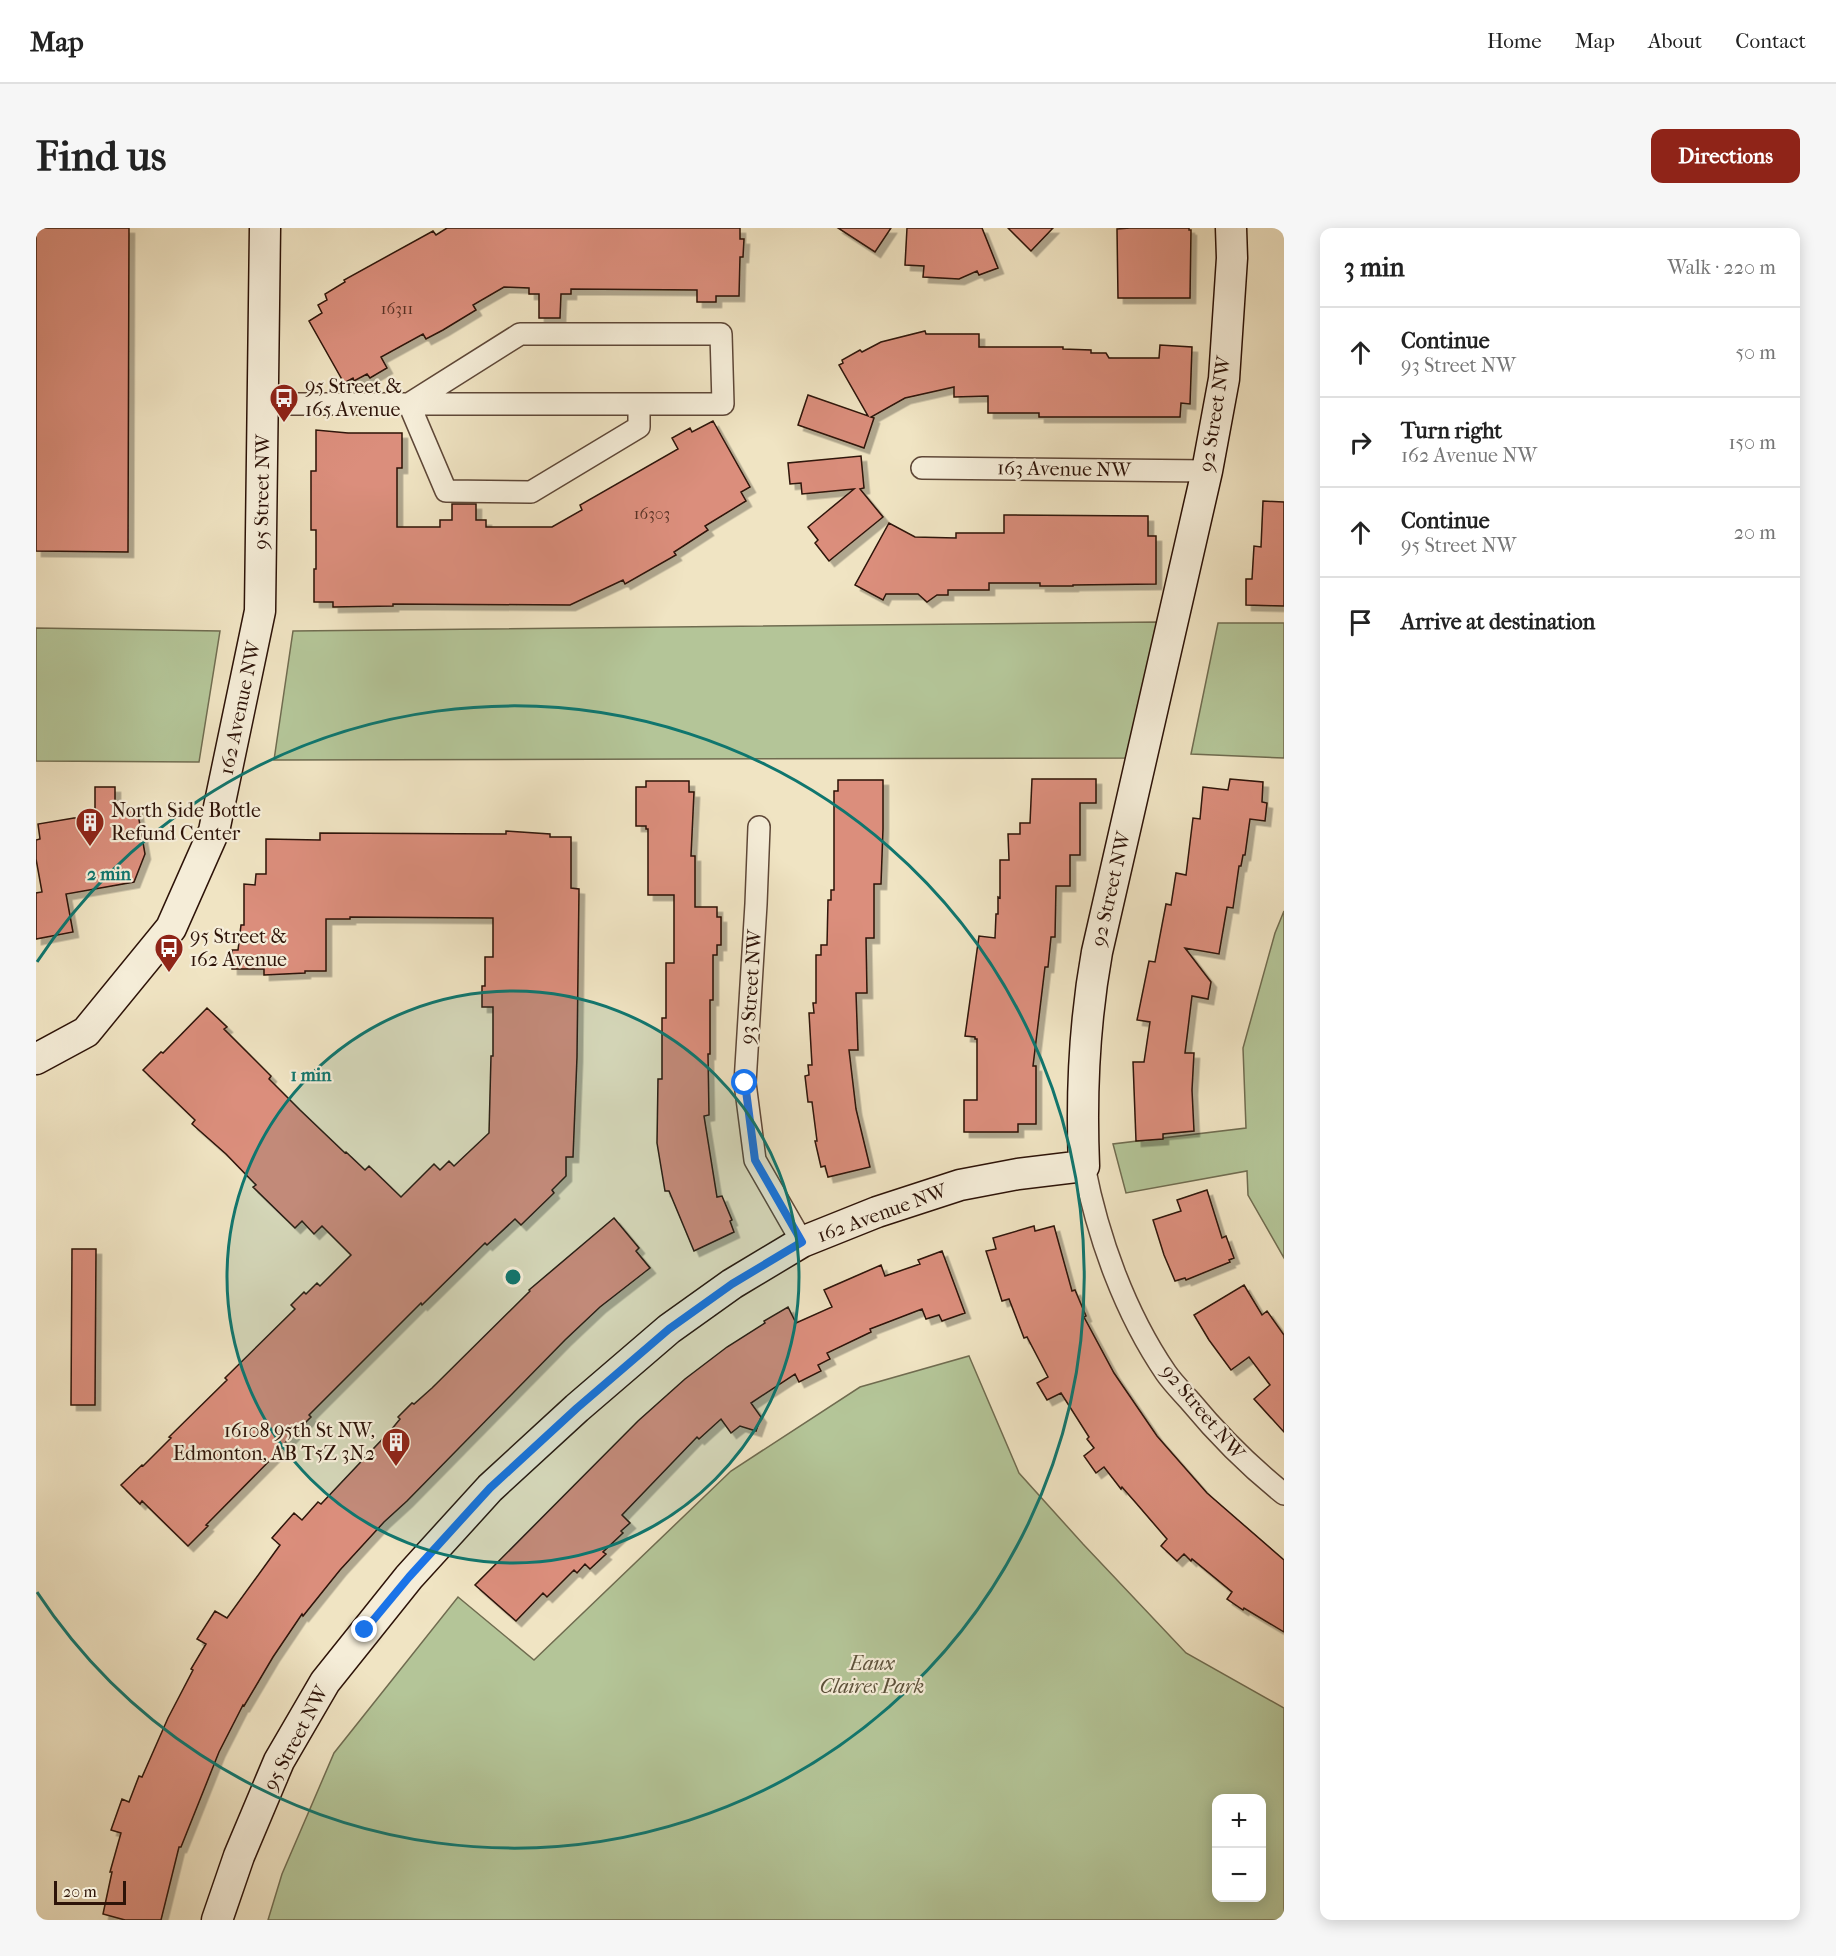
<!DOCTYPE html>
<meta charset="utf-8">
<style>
body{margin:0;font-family:"IM FELL French Canon",serif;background:#f6f6f6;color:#222}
.controls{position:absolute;right:18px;bottom:18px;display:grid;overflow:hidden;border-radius:12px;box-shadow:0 3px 15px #0003}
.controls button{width:54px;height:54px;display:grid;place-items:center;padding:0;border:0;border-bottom:2px solid #e0e0e0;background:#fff;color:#222;font:30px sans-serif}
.scale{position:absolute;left:18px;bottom:15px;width:72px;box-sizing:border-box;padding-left:6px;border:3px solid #2d1308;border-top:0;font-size:16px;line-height:21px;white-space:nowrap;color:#2d1308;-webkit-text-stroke:4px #f5edd8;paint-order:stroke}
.stop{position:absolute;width:18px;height:18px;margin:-14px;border:4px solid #1a73e8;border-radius:50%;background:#fff}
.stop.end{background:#1a73e8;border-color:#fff;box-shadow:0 2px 6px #0008}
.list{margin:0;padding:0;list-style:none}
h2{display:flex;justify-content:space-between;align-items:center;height:78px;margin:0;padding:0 24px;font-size:26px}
h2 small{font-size:20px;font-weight:400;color:#767676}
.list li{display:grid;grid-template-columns:39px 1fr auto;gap:18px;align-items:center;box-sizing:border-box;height:90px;padding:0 24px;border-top:2px solid #e0e0e0}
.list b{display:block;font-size:22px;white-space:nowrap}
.list p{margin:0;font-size:20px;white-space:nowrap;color:#767676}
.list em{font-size:20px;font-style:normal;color:#767676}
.icon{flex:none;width:33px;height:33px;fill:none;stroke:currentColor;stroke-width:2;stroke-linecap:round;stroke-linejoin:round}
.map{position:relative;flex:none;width:1248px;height:1692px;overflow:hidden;border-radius:12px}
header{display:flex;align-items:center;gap:36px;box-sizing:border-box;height:84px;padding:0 30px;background:#fff;border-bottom:2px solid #e0e0e0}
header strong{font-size:28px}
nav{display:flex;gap:33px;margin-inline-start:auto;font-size:21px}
.intro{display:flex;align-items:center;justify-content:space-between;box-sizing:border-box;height:144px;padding:0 36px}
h1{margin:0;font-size:42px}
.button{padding:15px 27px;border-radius:12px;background:#8f2418;color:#fff;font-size:21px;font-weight:700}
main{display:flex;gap:36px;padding:0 36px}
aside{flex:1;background:#fff;border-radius:12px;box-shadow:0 3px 15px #0003}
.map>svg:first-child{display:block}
.green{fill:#b4c598;stroke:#706c50;stroke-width:1.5;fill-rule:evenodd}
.building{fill:#db8e7c;stroke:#2d1308;stroke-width:1.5;filter:url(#shadow)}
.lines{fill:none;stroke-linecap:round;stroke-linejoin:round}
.street-casing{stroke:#5e4737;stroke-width:24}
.secondary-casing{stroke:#2d1308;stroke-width:33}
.street{stroke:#f5edd8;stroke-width:21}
.secondary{stroke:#f5edd8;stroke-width:30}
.route{stroke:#1a73e8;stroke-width:8}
.ring{fill:none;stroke:#0f766e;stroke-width:3}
.labels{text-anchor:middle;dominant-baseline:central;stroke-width:4.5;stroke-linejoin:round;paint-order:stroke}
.number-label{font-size:16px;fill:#583225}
.poi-label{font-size:20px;fill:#2d1308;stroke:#f5edd8;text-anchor:start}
.street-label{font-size:20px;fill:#2d1308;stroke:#f5edd8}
.park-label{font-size:20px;font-style:italic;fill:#5c513a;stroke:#f5edd8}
.centre{fill:#0f766e;stroke:#f5edd8;stroke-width:3}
.ring-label{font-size:18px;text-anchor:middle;font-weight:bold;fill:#0f766e;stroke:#f5edd8;stroke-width:4.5;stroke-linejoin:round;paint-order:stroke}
</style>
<header>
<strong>Map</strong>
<nav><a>Home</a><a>Map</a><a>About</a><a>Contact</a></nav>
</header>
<div class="intro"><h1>Find us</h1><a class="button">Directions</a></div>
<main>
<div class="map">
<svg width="1248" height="1692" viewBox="0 0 1248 1692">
<defs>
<filter id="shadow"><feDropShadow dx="5.5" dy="5.5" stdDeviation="0" flood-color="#0004"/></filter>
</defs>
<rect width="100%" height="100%" fill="#f0e4c3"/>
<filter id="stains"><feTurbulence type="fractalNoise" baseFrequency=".00333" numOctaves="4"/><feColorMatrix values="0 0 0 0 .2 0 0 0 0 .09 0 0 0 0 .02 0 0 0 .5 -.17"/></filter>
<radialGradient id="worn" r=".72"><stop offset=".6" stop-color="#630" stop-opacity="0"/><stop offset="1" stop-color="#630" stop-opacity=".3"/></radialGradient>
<!-- green -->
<path class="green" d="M1122,394L1091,530L238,532L257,403Z
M1182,395H1248V530L1155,526Z
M0,400L184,403L163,534L0,533Z
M1248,683V1030L1212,967L1211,943L1090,965L1077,916L1210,900L1207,820L1239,705Z
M933,1128L983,1245L1047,1316L1150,1425L1248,1480V1692H232L246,1646L298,1525L422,1369L498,1432L695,1243L824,1159ZM1180,1570H1226V1670H1180Z"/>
<!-- building -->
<path class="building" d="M0,0H93L92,324L0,323Z
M411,0H704V11H708L707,29H704L703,68H680V74H661V62L535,61V66H525L524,90H503V66H493V60L468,59L437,77L440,82L407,102L390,111L387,106L345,129L351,140L334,150L331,146L318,153L317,150L308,155L273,93L286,85L282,77L291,72L289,66L309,54L308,52L397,3L400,7Z
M802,0H855L839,24Z
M871,0H946L962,40L943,47L941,43L923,51L887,49L888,38L869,37Z
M972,0H1017L995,23Z
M1094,0H1153V2H1155L1154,70H1082L1081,1Z
M889,103L890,106H943V119H1027V121L1055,122V125H1070L1073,130H1123L1124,117L1156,119L1154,176L1145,175L1144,189H1003V185H952V168L918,169V159L869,170L835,189L838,190L828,220L762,197L772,167L832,188L803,137L807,135L806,132L824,122L826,124L845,114Z
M677,193L714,259L705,264L710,273L669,298L672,302L638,324L640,327L589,356L587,352L534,377L357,376V378L297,379V374H278V341H280V302H275V243H280V202L312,205H366V240H361V299H404V292H416V276H440V292H450V299H516L546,282L544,277L642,221L636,210L654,200L656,204Z
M825,228L828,260L824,261L847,289L793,333L779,315L782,312L772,299L818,261L766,266L765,255L754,256L752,235Z
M1227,273L1248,274V378L1210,377V351H1216L1218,318L1225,319Z
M968,287L1112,288V308H1120V356L1037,357V358H1004V355H953V362H912V367H901L891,374L882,366H850L847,372L819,357L853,295L879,309L920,310V305H968Z
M996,551H1060V575H1044V627H1034V658H1020L1019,709H1015L1012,739H1009L997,838H1000V896H982V904H928V872H941V811H939V809L929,808L943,708L959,710L960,686H962V669L964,670V632H973L972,606H984V595H994Z
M1194,551L1227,554L1226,574L1231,575L1229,593L1214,591L1209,627H1207L1205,638H1203L1197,680L1191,679L1183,726L1149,720L1175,754L1172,771L1156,768L1149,825H1158L1156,862L1158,903L1127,906V911L1100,913L1097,834H1108L1114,794L1101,792L1113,733L1119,734L1130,676L1135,677L1140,645L1150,647L1157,590L1164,591L1167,559L1192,562Z
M802,552H847V601L845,656H838V710H830L831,765H820L822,822H813L820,881L834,939L792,949L789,938L785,939L779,913H781L776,874H772L769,848L773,847L772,837H776L773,785H778L777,775H780V727H785V717H791L792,672H795V662H798V563H802Z
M610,553H653V564H658L655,628H659V679H681V689H685V717H681V727H677V772H674V826H672L673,887L668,888L681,969L686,968L696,992L694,993L698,1004L658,1023L633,963H629L621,915L622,851H626V790H630V735H638V667H612V601H610V598H600V559H610Z
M59,559H79V584L101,580L109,626L98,654L30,666L37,704L0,711V665L6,664L0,631V612L4,611L2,596L38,590H59Z
M470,603L514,606V609H535V660L543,661L541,829L537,929H530V948L516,962L518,965L485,997L479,991L451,1017L449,1015L386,1077L385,1075L273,1187L275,1189L249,1215L250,1216L170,1297L172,1298L152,1318L106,1273L104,1276L85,1257L106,1237L107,1238L135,1210L133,1209L191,1152L189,1150L259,1081L255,1077L268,1064L270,1066L281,1055L284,1058L315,1027L286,998L278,1006L266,993L259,1000L217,959L220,957L190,926L156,896L159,892L107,842L125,824L127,825L171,780L191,799L188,801L235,848L233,851L264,882L309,925L310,924L329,942L333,938L365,969L398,936L404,942L413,933L418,938L453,905L455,828H457V779H446V758H449V729H457V690L314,689V691H290V743H269V745L228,747V741H196V722H202L205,697H208V656L219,657L220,646H230V611L284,612V605L470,606Z
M1171,962L1186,1010L1190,1008L1198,1030L1193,1032L1194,1034L1150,1052L1149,1050L1139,1053L1128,1027L1117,992L1145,983L1141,972Z
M578,990L603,1020L600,1023L614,1040L564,1079L529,1112L371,1273L348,1294L304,1342L267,1388L266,1386L237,1429L208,1478L207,1477L183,1524L145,1619H143L125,1692H89L67,1686L76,1644H74L85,1605L75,1602L86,1571L93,1574L103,1548L106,1549L132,1490L157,1442L155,1441L170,1416L161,1411L179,1383L191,1390L244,1317L236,1310L258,1285L266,1292L282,1274L285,1276L355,1202L364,1191L362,1189L376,1175L378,1176L396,1160L494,1063L493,1062Z
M998,998L999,1003L1018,998L1036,1063L1039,1062L1050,1088L1048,1089L1078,1145L1121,1208L1171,1265L1248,1332V1404L1208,1380L1207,1382L1191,1371L1196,1364L1156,1331L1155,1333L1148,1326L1141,1333L1125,1318L1131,1311L1100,1275L1086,1259L1085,1261L1068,1239L1060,1245L1048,1228L1058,1220L1051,1211L1053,1209L1025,1165L1011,1172L1001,1155L1012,1149L991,1109L988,1110L973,1071L966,1073L950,1023L960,1021L957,1010Z
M36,1021H60L59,1177H35Z
M906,1023L929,1085L906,1093L903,1087L890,1091L886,1081L834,1101L835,1104L791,1125L794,1131L782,1137L785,1143L763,1154L759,1146L715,1175L725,1189L720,1203L704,1198L695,1205L685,1191L663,1211L661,1209L586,1287L594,1295L585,1303L587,1305L567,1324L570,1326L554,1341L549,1336L541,1345L538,1342L511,1369L507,1365L480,1393L439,1357L602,1193L649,1151L691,1119L729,1095L728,1093L752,1079L760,1095L796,1079L788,1062L845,1037L849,1048L884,1036L882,1032Z
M1208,1057L1226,1087L1231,1083L1248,1107V1204L1218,1171L1234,1157L1213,1129L1195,1142L1173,1112L1158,1087Z"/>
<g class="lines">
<!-- street casing -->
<g class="street-casing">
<path id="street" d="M227,176H687L685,106H484L373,176L410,263L495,264L603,199V176
M886,240L1171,243
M723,599L720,676L709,855L719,932L766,1014
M1048,938C1062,1010 1089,1085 1130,1145C1137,1155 1146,1164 1154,1173C1183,1208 1213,1238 1248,1266"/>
</g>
<!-- secondary casing -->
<g class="secondary-casing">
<path id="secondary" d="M0,831L50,804L135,700L178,603L224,383L229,0
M181,1692L203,1628L243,1533L289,1454L373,1349L454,1260L541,1180L633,1101L696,1056L766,1014L841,984L924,957L982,946L1048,938C1045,866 1048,796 1061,724L1171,243L1188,151L1196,30L1195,0"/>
</g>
<!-- street -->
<use href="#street" class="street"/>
<!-- secondary -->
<use href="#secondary" class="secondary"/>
</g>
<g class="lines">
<!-- route -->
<path class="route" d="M329,1402L373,1349L454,1260L541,1180L633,1101L696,1056L766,1014L719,932L709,855"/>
</g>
<!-- distance rings -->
<circle cx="477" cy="1049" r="286" fill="#0f766e" fill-opacity=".12"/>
<g class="ring">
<circle cx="477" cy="1049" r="286"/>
<path d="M1 734A571 571 0 1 1 1 1364"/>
</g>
<!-- icons -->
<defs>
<g id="bus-pin" transform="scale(1.5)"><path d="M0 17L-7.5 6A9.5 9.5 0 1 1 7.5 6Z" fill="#8f2418" stroke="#f5edd8"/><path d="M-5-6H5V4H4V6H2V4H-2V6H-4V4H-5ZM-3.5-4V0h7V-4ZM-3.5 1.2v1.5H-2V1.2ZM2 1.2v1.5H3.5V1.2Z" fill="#fff"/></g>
<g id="building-pin" transform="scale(1.5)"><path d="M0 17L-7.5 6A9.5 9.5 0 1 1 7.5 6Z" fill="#8f2418" stroke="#f5edd8"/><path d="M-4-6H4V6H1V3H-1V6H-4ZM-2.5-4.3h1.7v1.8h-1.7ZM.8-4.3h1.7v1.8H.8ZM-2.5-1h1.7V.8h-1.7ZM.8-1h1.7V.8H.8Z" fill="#fff"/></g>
</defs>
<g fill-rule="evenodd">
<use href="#bus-pin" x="248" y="170"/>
<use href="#building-pin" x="54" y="594"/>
<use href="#bus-pin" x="133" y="720"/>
<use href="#building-pin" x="360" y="1214"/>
</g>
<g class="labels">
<!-- number labels -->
<g class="number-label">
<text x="361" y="80">16311</text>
<text x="616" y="285">16303</text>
</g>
<!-- poi labels -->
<g class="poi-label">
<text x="269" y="158">95 Street &amp;<tspan x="269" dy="23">165 Avenue</tspan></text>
<text x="75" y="582">North Side Bottle<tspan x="75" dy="23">Refund Center</tspan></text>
<text x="154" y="708">95 Street &amp;<tspan x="154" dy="23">162 Avenue</tspan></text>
<text x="339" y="1202" text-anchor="end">16108 95th St NW,<tspan x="339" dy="23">Edmonton, AB T5Z 3N2</tspan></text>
</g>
<!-- street labels -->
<g class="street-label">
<text transform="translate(1179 186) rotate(-81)">92 Street NW</text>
<text transform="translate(1028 241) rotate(1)">163 Avenue NW</text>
<text transform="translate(226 264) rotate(-89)">95 Street NW</text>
<text transform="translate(204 480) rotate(-78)">162 Avenue NW</text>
<text transform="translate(1075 661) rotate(-77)">92 Street NW</text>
<text transform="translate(715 759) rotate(-86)">93 Street NW</text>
<text transform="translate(846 985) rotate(-20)">162 Avenue NW</text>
<text transform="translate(1167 1184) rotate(50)">92 Street NW</text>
<text transform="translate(260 1510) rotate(-62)">95 Street NW</text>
</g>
<!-- park labels -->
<g class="park-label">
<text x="836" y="1435">Eaux<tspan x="836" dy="23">Claires Park</tspan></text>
</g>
</g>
<circle cx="477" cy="1049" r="9" class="centre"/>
<g class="ring-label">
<text x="73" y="652">2 min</text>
<text x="275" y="853">1 min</text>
</g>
<rect width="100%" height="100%" filter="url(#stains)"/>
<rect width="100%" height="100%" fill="url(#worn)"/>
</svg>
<div class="controls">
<button>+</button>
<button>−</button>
</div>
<div class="scale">20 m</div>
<div class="stop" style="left:709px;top:855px"></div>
<div class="stop end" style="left:329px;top:1402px"></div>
</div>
<aside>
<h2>3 min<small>Walk · 220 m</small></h2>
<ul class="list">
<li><svg class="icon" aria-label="ahead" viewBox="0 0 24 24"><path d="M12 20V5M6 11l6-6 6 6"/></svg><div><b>Continue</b><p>93 Street NW</p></div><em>50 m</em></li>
<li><svg class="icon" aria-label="right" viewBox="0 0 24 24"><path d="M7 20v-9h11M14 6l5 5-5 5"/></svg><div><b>Turn right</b><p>162 Avenue NW</p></div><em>150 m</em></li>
<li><svg class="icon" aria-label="ahead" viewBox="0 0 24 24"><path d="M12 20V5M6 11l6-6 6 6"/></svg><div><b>Continue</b><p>95 Street NW</p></div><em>20 m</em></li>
<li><svg class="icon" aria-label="arrive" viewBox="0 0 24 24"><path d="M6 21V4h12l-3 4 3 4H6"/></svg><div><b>Arrive at destination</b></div></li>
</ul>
</aside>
</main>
